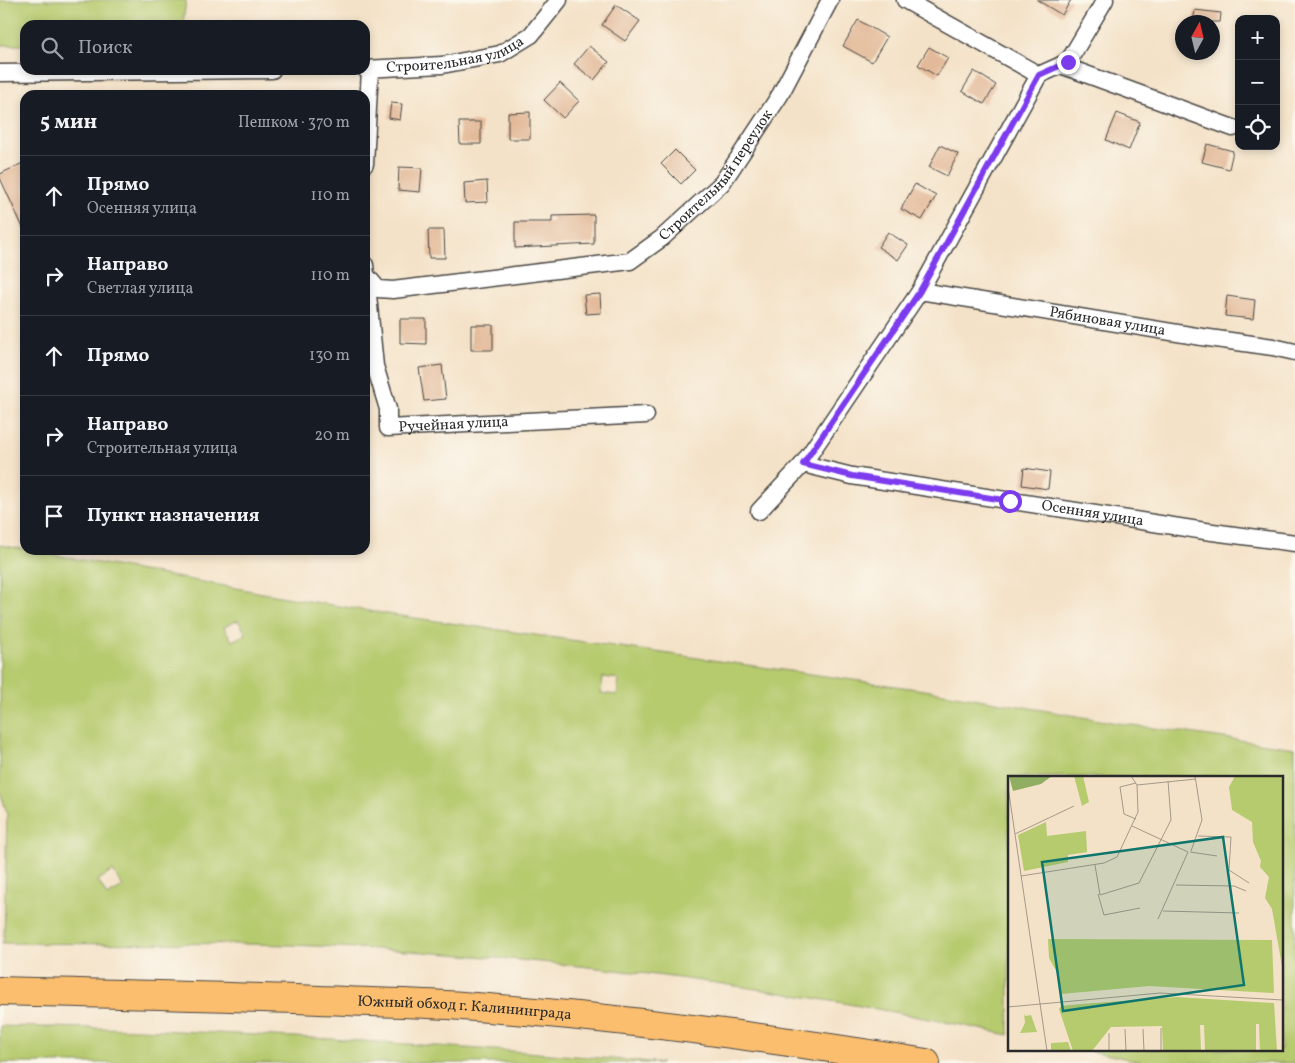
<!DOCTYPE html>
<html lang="ru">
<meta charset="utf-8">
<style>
body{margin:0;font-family:Vollkorn,serif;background:#20242c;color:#f1f3f6}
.controls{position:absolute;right:15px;top:15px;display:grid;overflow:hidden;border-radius:10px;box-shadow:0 2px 8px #0003}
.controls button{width:45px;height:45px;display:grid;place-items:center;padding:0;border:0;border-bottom:1px solid #363941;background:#171b24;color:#f1f3f6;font:25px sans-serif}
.compass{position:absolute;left:1175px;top:15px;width:45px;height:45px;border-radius:50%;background:#171b24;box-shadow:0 2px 8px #0003;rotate:8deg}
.stop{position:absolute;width:15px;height:15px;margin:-11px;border:4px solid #7c3aed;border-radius:50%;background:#fff}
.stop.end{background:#7c3aed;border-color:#fff;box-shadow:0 1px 5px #0008}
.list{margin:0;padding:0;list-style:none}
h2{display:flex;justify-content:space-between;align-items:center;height:65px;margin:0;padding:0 20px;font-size:21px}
h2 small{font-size:16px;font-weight:400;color:#9ea1a6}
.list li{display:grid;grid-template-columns:32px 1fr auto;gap:15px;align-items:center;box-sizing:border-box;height:80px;padding:0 20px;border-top:1px solid #363941}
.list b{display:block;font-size:19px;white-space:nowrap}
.list p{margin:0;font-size:16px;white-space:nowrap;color:#9ea1a6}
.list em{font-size:16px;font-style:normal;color:#9ea1a6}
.icon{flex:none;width:28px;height:28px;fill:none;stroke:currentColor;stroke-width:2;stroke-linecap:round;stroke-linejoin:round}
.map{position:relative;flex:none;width:1295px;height:1063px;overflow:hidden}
.search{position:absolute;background:#171b24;box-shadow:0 2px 8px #0003;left:20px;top:20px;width:350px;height:55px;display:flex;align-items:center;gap:12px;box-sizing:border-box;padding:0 18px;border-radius:15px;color:#9ea1a6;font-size:19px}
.panel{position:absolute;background:#171b24;box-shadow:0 2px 8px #0003;left:20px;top:90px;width:350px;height:465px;border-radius:15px}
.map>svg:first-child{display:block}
.green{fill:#b6ca6e;stroke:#707a4c;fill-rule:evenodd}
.building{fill:#e3ba99}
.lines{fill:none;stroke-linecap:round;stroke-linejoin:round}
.street-casing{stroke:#494643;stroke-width:19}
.highway-casing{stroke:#494643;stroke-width:30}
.street{stroke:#fff;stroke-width:16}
.highway{stroke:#fbbe6e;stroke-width:28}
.route{stroke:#7c3aed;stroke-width:6}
.labels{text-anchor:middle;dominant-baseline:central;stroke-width:4;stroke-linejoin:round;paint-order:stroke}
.street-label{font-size:15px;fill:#2b2b2b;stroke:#fbf7ec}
.inset-road{fill:none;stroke:#a49989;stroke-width:1}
.view{fill:#0f766e;fill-opacity:0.15;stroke:#0f766e;stroke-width:2.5}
.inset-edge{fill:none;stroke:#2b2b2b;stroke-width:2.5}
</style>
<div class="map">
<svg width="1295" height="1063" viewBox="0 0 1295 1063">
<rect width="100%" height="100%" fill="#fbf7ec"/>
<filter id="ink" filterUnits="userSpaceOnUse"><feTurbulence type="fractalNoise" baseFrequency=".02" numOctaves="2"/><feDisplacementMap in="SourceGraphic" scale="10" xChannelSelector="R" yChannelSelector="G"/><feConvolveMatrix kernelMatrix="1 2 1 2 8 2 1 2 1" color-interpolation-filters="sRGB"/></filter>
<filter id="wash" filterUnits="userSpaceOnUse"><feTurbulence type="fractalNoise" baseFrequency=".0096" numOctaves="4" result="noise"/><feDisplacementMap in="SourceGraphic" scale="20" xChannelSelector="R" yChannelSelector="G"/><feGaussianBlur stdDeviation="1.12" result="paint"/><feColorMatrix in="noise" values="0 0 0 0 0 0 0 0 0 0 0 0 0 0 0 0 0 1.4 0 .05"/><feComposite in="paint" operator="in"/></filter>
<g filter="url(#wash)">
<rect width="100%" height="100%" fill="#f4e2c8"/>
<!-- green -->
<path class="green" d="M0,0H186L183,24L25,25V45H0Z
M0,545L296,599L394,615L938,692L1117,723L1295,748V1063H1148L1081,1049H1281V777H1009V1035C788,988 564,958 338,947C226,941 114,945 2,943L4,939L7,813L0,791ZM238,620L246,634L232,641L224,627ZM603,677L619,679L617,695L601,693ZM113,871L123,887L107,896L98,880Z
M0,1026L139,1029L332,1039L525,1052L662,1063H0Z"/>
<g id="blocks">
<!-- building -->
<path class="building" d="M1037,0H1071L1062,15Z
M616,5L640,21L625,41L602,25Z
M1195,10L1221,13L1220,22H1193Z
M858,20L887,37L872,62L843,46Z
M589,46L609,62L594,80L574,64Z
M929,47L948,58L937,76L918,65Z
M974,71L996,85L984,104L962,91Z
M560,83L579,101L563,118L544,100Z
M391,103L402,104L400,120L389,118Z
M530,112V139H508V113Z
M1117,113L1140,122L1129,150L1106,140Z
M459,122H481V144H460Z
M1207,144L1233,151L1229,169L1202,162Z
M940,145L958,154L947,176L929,167Z
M675,150L695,170L681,184L661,164Z
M25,162V232L0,178V174Z
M399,167L422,168L420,192L398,190Z
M487,181L488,202L465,203L464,183Z
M915,184L936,196L922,220L901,209Z
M594,215V244L515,248V222H552V216Z
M428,230H444L445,258H429Z
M888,232L908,245L898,260L878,247Z
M600,294L601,313L586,314L584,295Z
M1227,296L1255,300L1253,319L1225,316Z
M400,319H426V344L400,343Z
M471,325H493V350H471Z
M442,365L446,399L424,401L419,368Z
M1024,468L1050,472L1048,489L1022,485Z"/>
</g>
</g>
<g filter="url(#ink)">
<use href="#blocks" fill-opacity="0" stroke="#494643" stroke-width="1"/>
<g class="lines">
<!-- street casing -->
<g class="street-casing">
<g id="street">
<path d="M905,0L1039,75"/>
<path d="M1061,65L1233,128"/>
<path id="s1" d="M365,69L442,65L500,54L531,35L559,0"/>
<path d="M0,73L272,70"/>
<path d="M1039,75L1068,62L1105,0"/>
<path d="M365,164L370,69"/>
<path id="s2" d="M365,265L366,275L378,289L393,290L630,261L662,238L722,183L780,95L830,0"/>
<path id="s3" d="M366,275L375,366L388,409V428L646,415"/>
<path id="s4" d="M920,291L1202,337L1273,347L1295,352"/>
<path id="s5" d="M803,464L852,476L1205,531L1295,543"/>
<path d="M759,511L803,464L920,291L1039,75"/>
</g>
</g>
<!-- highway casing -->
<g class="highway-casing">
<g id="highway">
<path id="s6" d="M0,991C115,994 230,996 346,1001C384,1003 424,1003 462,1006C617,1017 773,1038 926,1063"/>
</g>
</g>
<!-- street -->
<use href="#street" class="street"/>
<!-- highway -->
<use href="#highway" class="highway"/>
</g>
</g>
<g class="lines" filter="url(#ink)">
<!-- route -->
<path class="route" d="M1010,501L852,476L803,464L920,291L1039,75L1068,62"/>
</g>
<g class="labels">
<!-- street labels -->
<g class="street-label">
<text stroke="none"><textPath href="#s1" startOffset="92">Строительная улица</textPath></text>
<text stroke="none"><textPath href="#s2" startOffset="405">Строительный переулок</textPath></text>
<text stroke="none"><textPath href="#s4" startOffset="190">Рябиновая улица</textPath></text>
<text stroke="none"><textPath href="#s3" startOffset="221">Ручейная улица</textPath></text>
<text stroke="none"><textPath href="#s5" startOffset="294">Осенняя улица</textPath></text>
<text stroke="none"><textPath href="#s6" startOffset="465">Южный обход г. Калининграда</textPath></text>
</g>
</g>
<!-- overview -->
<g transform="translate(1008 776)">
<rect width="275" height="275" fill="#f4e2c8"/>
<path d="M66,0H75L81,26L74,30ZM227,0H275V196L264,133L257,122L261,101L252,91L253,85L245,66L244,46L224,34L221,11ZM38,46L39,60L78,55L79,76L60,79V86L16,95L10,59ZM40,163L264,164L266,217L141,210L53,218L51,200L41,182ZM169,221L266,227L269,275H252L251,248H248V275H197L196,249H192L193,275H155L154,250L103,251L84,275H65L51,233L53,230L73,228ZM16,237L17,240L23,239L29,256L12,257L17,247ZM60,266L63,275H43V267Z" fill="#b6ca6e"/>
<path d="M1,0H44L33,8L5,15Z" fill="#90ae61"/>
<path class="inset-road" d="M129,9L188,3M0,11L39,275M128,43L116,38L112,11L128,7M124,50L180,76M7,58L66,30M190,60L223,61L221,94L241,107M183,75L194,44L187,0M182,76L209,80M87,89L92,119L131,107L163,44L160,5M13,100L96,87L109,81L130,36L129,9L123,0M168,109L226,110L238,115M90,118L96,139L132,132M155,135L231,137M150,143L180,76M0,231L152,217L275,224M153,252V275M117,253L118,275M135,253L136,275M101,257V275"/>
<path class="view" d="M215,61L236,209L55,235L34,86Z"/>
<rect width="275" height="275" class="inset-edge"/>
</g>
</svg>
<div class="controls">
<button>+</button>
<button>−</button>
<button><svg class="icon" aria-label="locate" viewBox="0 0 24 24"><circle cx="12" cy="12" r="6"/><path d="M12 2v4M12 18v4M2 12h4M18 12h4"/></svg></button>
</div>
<svg class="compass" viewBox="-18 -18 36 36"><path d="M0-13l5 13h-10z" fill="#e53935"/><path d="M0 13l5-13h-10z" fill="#9ea1a6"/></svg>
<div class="stop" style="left:1010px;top:501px"></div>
<div class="stop end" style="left:1068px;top:62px"></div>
<div class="search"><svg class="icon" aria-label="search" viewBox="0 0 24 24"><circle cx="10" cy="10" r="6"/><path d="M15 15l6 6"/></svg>Поиск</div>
<section class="panel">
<h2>5 мин<small>Пешком · 370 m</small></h2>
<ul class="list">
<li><svg class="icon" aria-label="ahead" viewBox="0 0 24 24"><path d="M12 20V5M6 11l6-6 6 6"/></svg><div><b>Прямо</b><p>Осенняя улица</p></div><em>110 m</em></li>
<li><svg class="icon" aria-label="right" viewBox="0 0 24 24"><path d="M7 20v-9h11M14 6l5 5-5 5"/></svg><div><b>Направо</b><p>Светлая улица</p></div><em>110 m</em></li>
<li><svg class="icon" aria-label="ahead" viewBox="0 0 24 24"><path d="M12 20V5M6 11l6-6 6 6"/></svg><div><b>Прямо</b></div><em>130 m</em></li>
<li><svg class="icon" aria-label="right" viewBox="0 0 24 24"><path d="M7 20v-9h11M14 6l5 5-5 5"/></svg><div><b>Направо</b><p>Строительная улица</p></div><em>20 m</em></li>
<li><svg class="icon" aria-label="arrive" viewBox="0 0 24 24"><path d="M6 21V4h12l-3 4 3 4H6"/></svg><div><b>Пункт назначения</b></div></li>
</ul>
</section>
</div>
